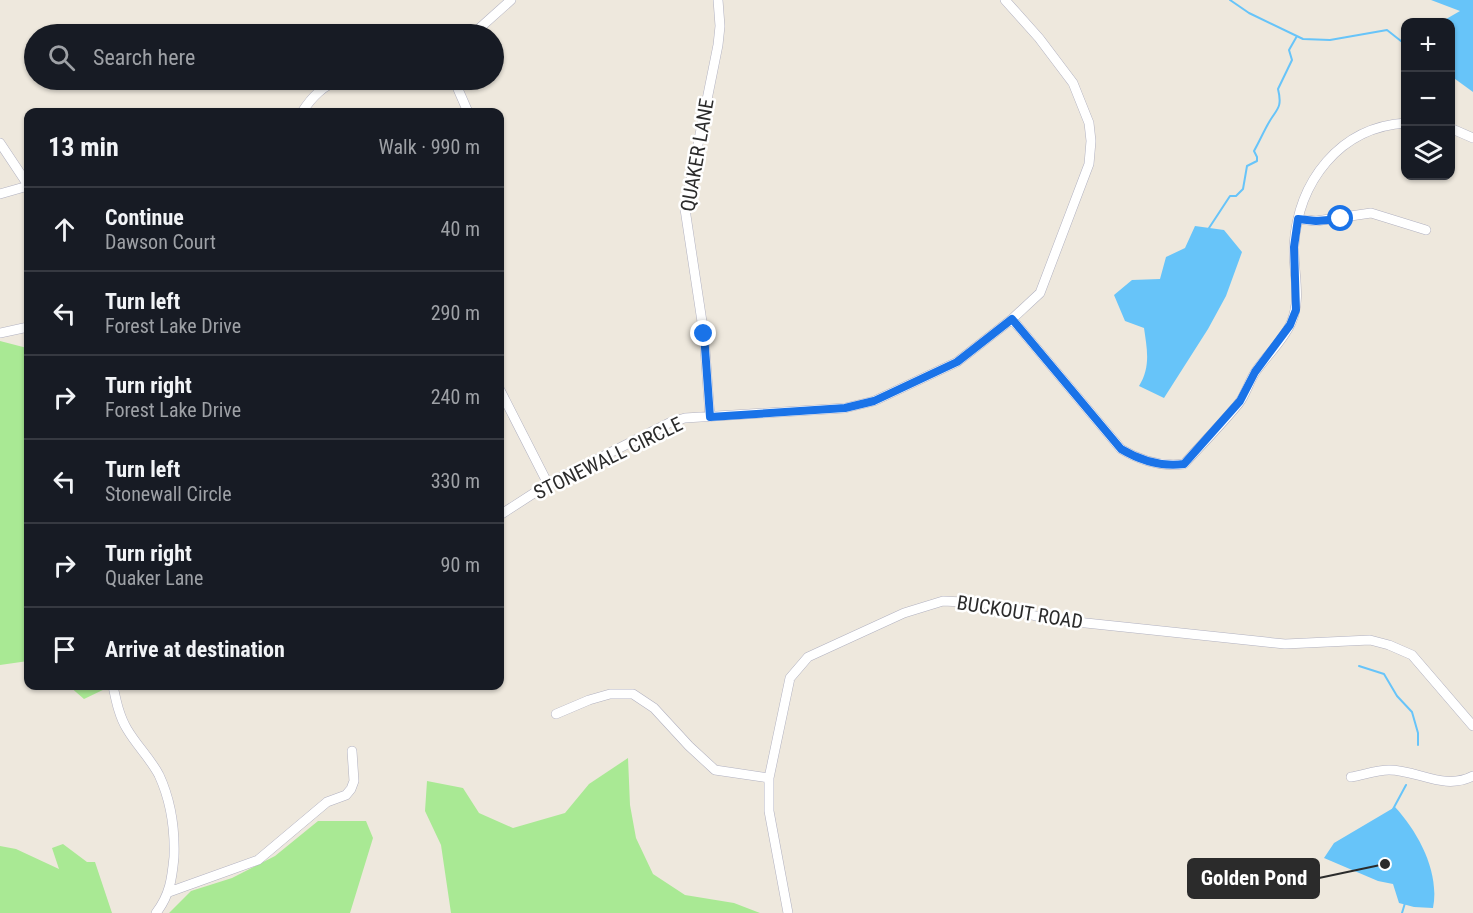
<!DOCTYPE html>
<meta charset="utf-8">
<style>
body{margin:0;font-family:"Roboto Condensed",sans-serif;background:#20242c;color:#f1f3f6}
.controls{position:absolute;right:18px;top:18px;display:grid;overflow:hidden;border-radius:12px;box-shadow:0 2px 4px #0004}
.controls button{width:54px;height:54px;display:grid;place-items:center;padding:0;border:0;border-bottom:2px solid #363941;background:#171b24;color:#f1f3f6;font:30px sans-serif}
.stop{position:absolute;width:18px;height:18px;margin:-14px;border:4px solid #1a73e8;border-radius:50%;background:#fff}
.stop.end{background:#1a73e8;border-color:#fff;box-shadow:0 2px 6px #0008}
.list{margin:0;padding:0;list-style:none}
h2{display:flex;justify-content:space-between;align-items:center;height:78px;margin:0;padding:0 24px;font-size:26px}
h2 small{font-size:20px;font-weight:400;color:#9ea1a6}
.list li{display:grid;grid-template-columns:39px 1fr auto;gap:18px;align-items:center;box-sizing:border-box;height:84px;padding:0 24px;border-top:2px solid #363941}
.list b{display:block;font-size:22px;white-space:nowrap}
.list p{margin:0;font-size:20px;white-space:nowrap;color:#9ea1a6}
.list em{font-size:20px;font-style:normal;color:#9ea1a6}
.icon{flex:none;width:33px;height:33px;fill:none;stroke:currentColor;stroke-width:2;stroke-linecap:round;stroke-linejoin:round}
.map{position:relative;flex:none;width:1473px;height:913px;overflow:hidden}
.search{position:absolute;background:#171b24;box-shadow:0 2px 4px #0004;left:24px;top:24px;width:480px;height:66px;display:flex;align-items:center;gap:15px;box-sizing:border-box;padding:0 21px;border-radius:33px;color:#9ea1a6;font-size:22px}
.panel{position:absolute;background:#171b24;box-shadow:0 2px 4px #0004;left:24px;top:108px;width:480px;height:582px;border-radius:12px}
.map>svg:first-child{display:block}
.green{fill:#a9e994}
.water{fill:#67c4f9}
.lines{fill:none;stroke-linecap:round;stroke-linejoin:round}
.stream{stroke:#67c4f9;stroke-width:2}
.minor-casing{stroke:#b1b1c0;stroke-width:10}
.minor{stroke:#fff;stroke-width:9}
.route{stroke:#1a73e8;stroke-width:8}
.labels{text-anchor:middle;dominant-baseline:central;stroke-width:5;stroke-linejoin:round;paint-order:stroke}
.street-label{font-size:20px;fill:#2b2b2b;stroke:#fff}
.leader{fill:none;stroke:#2b2b2b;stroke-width:2}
.callout-dot{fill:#2b2b2b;stroke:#fff;stroke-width:2}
.callout{fill:#2b2b2b;stroke:#2b2b2b;stroke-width:2}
.callout-label{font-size:21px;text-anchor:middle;font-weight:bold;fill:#fff}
</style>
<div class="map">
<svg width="1473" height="913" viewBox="0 0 1473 913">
<rect width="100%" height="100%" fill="#eee8dd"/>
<!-- green -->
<path class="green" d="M0,341L27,348L26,476L28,486V661L0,665Z
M69,686H108L109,687L84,699Z
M628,758L630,805L636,838L653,874L685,895L734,903L760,913H451L441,845L425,811L427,781L463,788L479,813L513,828L565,813L589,784Z
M318,821H366L373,838L350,913H169L191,891L232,878L275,856Z
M63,844L87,862H95L112,913H0V846L16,849L59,869L52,848Z"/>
<!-- water -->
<path class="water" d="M1431,0H1473V92L1451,76L1450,22H1441L1460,11Z
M1195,226L1224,230L1242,252L1226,296L1208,329L1164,398L1139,386C1151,367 1147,349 1144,328L1125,321L1114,295L1132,280L1160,279L1166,257L1185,248Z
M1395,807C1419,833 1440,873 1433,908L1414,907L1399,903L1393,884L1378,881L1324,858L1334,843Z"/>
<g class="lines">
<!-- stream -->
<path class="stream" d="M1230,0L1249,13L1303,39L1330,40L1387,30L1406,45
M1209,228L1230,196H1236L1243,189L1247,166L1257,161V157L1254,151C1259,142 1263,133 1268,124C1276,109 1283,109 1278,89L1292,60L1289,50L1297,36
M1359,666L1384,674L1397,696L1412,712L1418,733V745
M1392,811L1406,785
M1402,913L1405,903"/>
<!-- minor casing -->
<g class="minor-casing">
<path id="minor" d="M473,34L511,0
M454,80L468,112
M302,112C312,97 323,85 341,80
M1450,128L1473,138
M0,143L28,185
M0,194L28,186
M1298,219L1316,221L1371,213L1426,230
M1012,319L1121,449C1141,461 1161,467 1184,464C1202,444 1222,424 1239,403C1246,394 1249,381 1256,371C1267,355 1283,341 1291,323C1302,298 1293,272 1294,246C1298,182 1339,127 1406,123
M0,333L28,327
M500,390L548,484
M710,417L704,335L685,209L718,45L720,26L718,0
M500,515L548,484L671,422L685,418L845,408L874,401L957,362L1012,319L1040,293L1089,164L1091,141L1089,123L1073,83L1039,38L1005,0
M113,686C116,700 119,716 127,729C137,746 150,758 159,775C171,801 175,829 174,857C172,878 170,895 156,913
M556,714L589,700L610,694H633L654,708L689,746L715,770L769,778
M1351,777C1363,775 1377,770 1389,770C1418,770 1444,791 1473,776
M169,892L258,860L327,802L346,795L351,789L354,781L352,751
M788,913L769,811V778L790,678L808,657L904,613L943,601L983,603L1048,619L1285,644L1370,640L1389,645L1412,655L1473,726"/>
</g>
<!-- minor -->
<use href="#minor" class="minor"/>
</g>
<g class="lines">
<!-- route -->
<path class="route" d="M704,334L710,417L845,408L874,401L957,362L1012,319L1121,449C1141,461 1161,467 1184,464L1240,401L1255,372L1290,325L1296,310L1294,247L1298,219L1316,221L1341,219"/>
</g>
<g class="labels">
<!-- street labels -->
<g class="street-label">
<text transform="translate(697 155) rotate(-80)">QUAKER LANE</text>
<text transform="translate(608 458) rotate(-26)">STONEWALL CIRCLE</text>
<text transform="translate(1020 612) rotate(9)">BUCKOUT ROAD</text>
</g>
</g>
<!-- callouts -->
<path class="leader" d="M1385 864L1319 878"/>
<circle class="callout-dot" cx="1385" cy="864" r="6"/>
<rect class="callout" x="1188" y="859" width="131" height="39" rx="6"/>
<g class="callout-label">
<text x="1254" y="885">Golden Pond</text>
</g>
</svg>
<div class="controls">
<button>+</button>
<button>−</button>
<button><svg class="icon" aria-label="layers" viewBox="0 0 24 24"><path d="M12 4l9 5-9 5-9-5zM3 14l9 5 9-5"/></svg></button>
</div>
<div class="stop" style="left:1341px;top:219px"></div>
<div class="stop end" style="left:704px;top:334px"></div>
<div class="search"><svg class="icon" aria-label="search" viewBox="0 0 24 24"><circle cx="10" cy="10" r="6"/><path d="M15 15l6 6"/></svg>Search here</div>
<section class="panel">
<h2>13 min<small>Walk · 990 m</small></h2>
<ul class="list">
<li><svg class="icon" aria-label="ahead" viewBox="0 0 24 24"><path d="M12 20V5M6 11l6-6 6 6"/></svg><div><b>Continue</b><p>Dawson Court</p></div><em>40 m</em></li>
<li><svg class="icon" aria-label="left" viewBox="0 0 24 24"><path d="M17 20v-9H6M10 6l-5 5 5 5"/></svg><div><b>Turn left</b><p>Forest Lake Drive</p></div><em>290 m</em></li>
<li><svg class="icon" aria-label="right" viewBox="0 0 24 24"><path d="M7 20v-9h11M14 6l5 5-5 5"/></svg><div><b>Turn right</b><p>Forest Lake Drive</p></div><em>240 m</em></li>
<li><svg class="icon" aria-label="left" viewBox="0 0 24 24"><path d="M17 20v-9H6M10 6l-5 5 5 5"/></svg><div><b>Turn left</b><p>Stonewall Circle</p></div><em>330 m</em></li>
<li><svg class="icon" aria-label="right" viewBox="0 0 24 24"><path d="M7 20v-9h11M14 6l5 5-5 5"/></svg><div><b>Turn right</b><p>Quaker Lane</p></div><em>90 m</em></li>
<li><svg class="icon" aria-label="arrive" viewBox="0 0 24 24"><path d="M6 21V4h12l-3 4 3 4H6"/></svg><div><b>Arrive at destination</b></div></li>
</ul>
</section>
</div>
